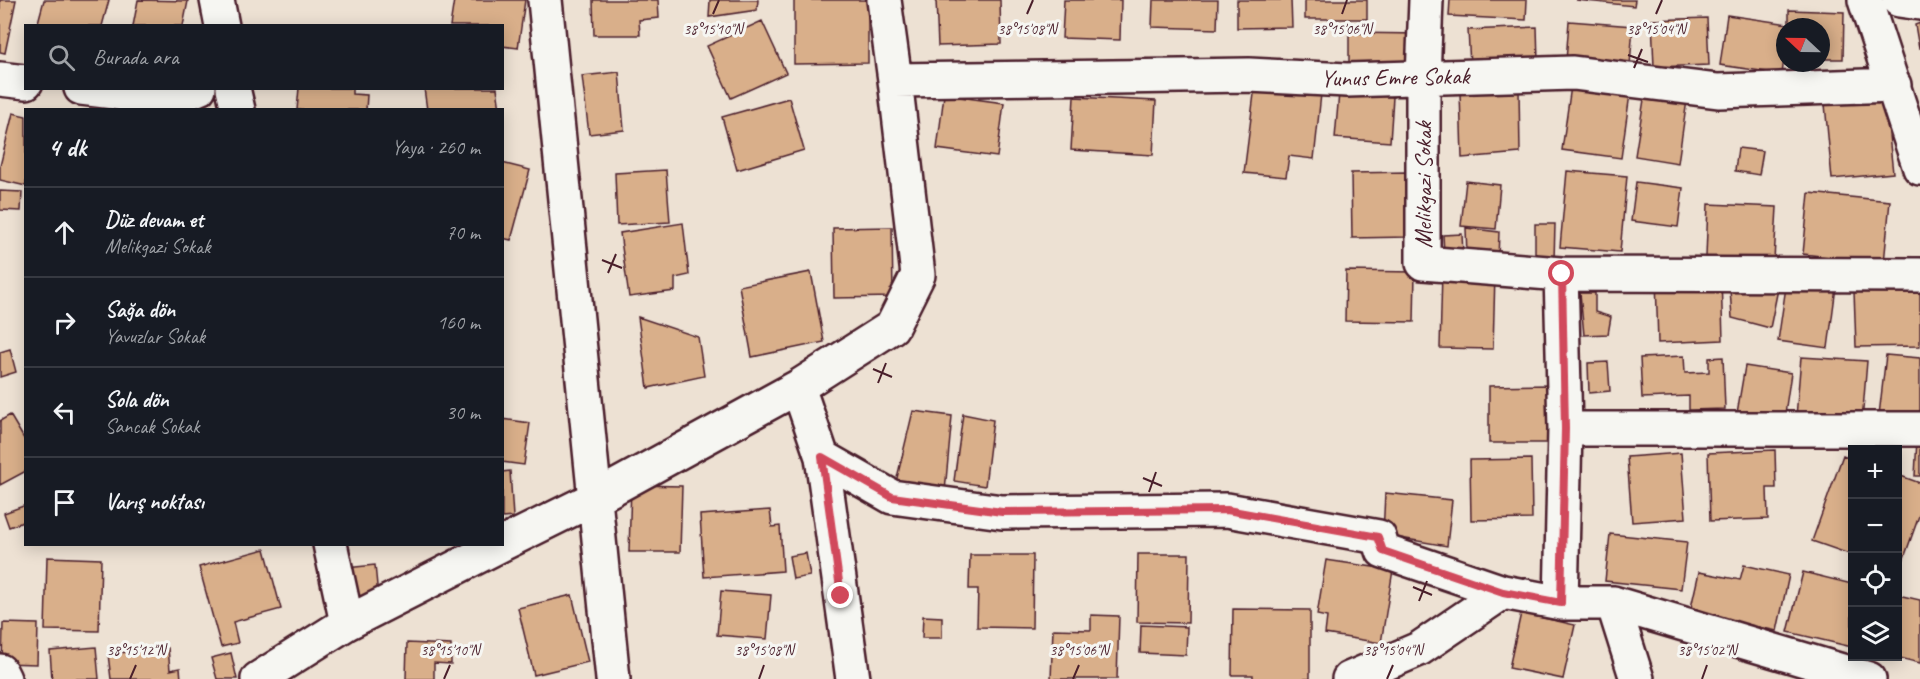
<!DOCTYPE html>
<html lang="tr">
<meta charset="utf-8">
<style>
body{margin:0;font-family:Caveat,sans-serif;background:#20242c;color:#f1f3f6}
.controls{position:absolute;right:18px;bottom:18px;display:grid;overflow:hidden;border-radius:0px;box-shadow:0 3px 15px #0003}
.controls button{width:54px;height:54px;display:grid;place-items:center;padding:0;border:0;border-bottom:2px solid #363941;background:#171b24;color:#f1f3f6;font:30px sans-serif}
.compass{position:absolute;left:1776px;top:18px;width:54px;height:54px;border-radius:50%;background:#171b24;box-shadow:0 3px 15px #0003;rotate:292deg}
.stop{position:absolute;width:18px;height:18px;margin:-14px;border:4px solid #d1495b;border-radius:50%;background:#fff}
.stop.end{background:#d1495b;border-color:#fff;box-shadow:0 2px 6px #0008}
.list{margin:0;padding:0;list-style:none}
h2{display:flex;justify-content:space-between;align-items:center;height:78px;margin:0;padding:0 24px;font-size:26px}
h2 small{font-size:20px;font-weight:400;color:#9ea1a6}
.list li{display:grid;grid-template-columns:39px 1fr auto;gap:18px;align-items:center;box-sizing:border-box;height:90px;padding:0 24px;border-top:2px solid #363941}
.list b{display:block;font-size:22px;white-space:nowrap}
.list p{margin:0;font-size:20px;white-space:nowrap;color:#9ea1a6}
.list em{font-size:20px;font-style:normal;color:#9ea1a6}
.icon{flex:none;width:33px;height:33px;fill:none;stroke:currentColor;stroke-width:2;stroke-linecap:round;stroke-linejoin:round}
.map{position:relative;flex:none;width:1920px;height:679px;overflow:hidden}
.search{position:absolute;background:#171b24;box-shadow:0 3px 15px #0003;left:24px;top:24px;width:480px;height:66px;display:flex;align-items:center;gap:15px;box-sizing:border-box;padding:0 21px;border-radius:0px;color:#9ea1a6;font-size:22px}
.panel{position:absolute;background:#171b24;box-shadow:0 3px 15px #0003;left:24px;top:108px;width:480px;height:438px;border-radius:0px}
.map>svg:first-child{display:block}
.building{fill:#d9af8a;stroke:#4a1f2b;stroke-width:1.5}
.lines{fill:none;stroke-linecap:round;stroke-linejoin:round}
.minor-casing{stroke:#4a1f2b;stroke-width:38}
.minor{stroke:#f6f6f2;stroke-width:33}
.route{stroke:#d1495b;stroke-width:8}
.ticks{fill:none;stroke:#4a1f2b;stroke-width:2}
.labels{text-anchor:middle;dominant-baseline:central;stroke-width:6;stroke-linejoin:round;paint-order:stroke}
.street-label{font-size:24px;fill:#4a1f2b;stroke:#f6f6f2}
.ticks-label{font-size:15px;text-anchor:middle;fill:#4a1f2b;stroke:#f6f6f2;stroke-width:6;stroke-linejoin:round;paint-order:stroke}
</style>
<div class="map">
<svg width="1920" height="679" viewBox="0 0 1920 679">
<rect width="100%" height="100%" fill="#ede1d3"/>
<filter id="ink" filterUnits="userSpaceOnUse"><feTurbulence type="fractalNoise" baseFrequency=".0167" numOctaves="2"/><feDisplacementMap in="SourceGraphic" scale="12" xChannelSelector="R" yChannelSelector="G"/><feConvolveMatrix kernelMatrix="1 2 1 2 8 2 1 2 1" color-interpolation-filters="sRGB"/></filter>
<g filter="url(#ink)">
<!-- building -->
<path class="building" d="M0,0H16L5,53L0,52Z
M44,0H109L102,26H37Z
M138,0L188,1L183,26H133Z
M454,0H525L518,48L502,46V26H450Z
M593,0H658L659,18L639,20L640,35H594Z
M710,0H758L757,10L709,17Z
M794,0H868V63L794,64Z
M936,0H1000L1001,44L938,46Z
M1064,0H1121L1120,40L1062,38Z
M1153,0H1218L1217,29L1152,27Z
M1237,0H1291L1292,27L1237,28Z
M1305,0H1367V19H1305Z
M1450,0H1527L1526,20L1449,16Z
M1576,0H1635L1634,6Z
M1789,10L1844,12L1843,59H1821V27H1789Z
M1727,15L1789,24L1788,27H1785V51L1782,74L1720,65Z
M1707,18L1709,65L1654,67L1652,20Z
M762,21L786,73L731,98L707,46Z
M1569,21L1633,26L1630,65L1566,61Z
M1920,23V48H1919L1915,25Z
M1537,27L1538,62L1470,65L1468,30Z
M1349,33L1419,34L1418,65L1349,64Z
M619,72L624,130L589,134L582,76Z
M1255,86L1321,94L1314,159L1289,156L1286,177L1244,173Z
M1571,86L1630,94L1621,158L1562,150Z
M1646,87L1688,93L1678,163L1635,156Z
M299,88H352V94L367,95L366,110H297Z
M424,88H497L500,110H427Z
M1519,90L1520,153L1462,158L1460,92Z
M1339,93L1393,97L1390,142L1335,138Z
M944,95L1004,103L997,157L937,149Z
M1074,97L1156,101L1153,155L1071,150Z
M1885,97L1893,173L1832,179L1825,104Z
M789,98L804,150L737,170L722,117Z
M13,113L26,116V186L0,180V166Z
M1738,148L1763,151L1759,175L1735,171Z
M502,163L530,170L511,240L502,238Z
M666,170L670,222L617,225L615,173Z
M1567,171L1627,176L1620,252L1560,247Z
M1407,172L1408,237L1352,238L1351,173Z
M1466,181L1500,185L1496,229L1461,226Z
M1636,182L1683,188L1678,227L1631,221Z
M0,191L22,192L21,211L0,210Z
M1809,193L1890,201L1884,263L1803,254Z
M1708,204L1777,207L1774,260L1706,257Z
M683,223L689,275L675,278V291L629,297L620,233Z
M1535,224H1555L1554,260H1535Z
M892,227L893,297L834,298L833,228Z
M1466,228L1499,232L1498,258L1467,256Z
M1462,234L1463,254H1444L1443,235Z
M1346,271L1415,272L1414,322L1345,321Z
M811,272L824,342L752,357L739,286Z
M1442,272L1495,274L1493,349L1440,348Z
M1729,275L1779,284L1770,328L1732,318Z
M1721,277L1723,340L1658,343L1656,279Z
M1787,280L1836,287L1828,348L1778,341Z
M1920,289V346L1856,347L1854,291Z
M1580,293H1595V312L1611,317L1608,334L1584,335Z
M638,317L698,337L704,376L648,388Z
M10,349L16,372L0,377V352Z
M1886,355L1920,358V415H1879Z
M1684,356L1685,373L1709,372V358L1723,357L1725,409L1689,410V396L1642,398L1640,358Z
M1801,357L1867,361L1862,422L1796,417Z
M1608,362L1610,391L1589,393L1588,363Z
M1745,366L1791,373L1784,420L1737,413Z
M1551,385V443H1489V386Z
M913,411L952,416L945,491L895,486Z
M963,414L993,420L985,486L954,481Z
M10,415L26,442V471L0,485V421Z
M502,419L530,423L524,465L502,462Z
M1917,439H1920V476H1915Z
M1775,450L1776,488H1767L1768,519L1710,521L1708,453Z
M1681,453L1686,518L1632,522L1627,457Z
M1843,455L1852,459V555L1812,541Z
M1531,459L1532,519L1471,520L1470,460Z
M510,471L513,517L502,518V472Z
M1898,475L1920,483V513L1899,572Z
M631,485L682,486L680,552H629Z
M1385,493L1452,500L1447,546L1383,535Z
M26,505V521L9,527L4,513Z
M770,510L772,527L780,526L783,571L704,577L700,515Z
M1610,534L1687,542L1681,589L1605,581Z
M265,549L281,609L233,622L238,643L221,647L199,567Z
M806,553L810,576L793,579L789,556Z
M1138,554H1189L1188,623L1137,622Z
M970,555H1033L1032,628L977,627L978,589H969Z
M47,557L101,559L99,631L45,630Z
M1326,560L1393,570L1381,643L1325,634L1327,617L1317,615Z
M375,565L378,596L348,598L346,568Z
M1744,565L1789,575L1777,631L1690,612L1699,572L1740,580Z
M1803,572L1852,584V647L1788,632Z
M721,591L771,595L767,639L717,635Z
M572,595L588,662L534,675L518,608Z
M1898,595L1920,600V663L1892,656H1898Z
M1233,609L1310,610V679H1253V675H1232Z
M1521,613L1575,625L1563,679L1509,668Z
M1091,615L1119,616L1117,679H1051L1053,629L1091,630Z
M923,616L942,617V638H922Z
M3,623L38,624L37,664L2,663Z
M1141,625L1187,627L1186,655L1140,653Z
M407,643L451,645V664L434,663V679H406Z
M96,647L99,679H52L50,651Z
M168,648L170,670L180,668L181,679H111L108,654Z
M231,653L237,679H217L211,658Z"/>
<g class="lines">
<!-- minor casing -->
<g class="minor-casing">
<path id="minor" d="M217,0L222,26
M545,0L613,679
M1426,0L1423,78V263L1561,274L1565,429L1561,603
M1865,0L1920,168
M1899,0L1920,3
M0,79L26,82
M895,80L1249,75L1347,80L1573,73L1718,91L1894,85
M81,88L114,92L165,103L199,88
M233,88L238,110
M1561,274L1920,275
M798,387L822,457L853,679
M1565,429H1920
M822,457L892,497L1002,512L1227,510L1379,537L1383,551L1503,592L1561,603H1613L1869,679
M330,544L347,623
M502,544L595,498L798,387L892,327L918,275L895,80L884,0
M1613,603L1637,679
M0,671L4,679
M258,679L347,623L502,544
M1349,679L1419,649L1503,592"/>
</g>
<!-- minor -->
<use href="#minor" class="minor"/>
</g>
</g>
<g class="lines" filter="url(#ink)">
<!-- route -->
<path class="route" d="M841,596L822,457L892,497L1002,512L1227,510L1378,537L1383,551L1503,592L1561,603L1565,429L1562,274"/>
</g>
<!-- ticks -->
<path class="ticks" d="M713,14L719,0M1027,14L1033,0M1342,14L1347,0M1656,14L1662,0M1628,55L1648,62M1634,68L1642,49M602,260L622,268M608,273L616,254M873,369L892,377M878,383L886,363M1143,478L1162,486M1149,492L1156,472M1413,587L1432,595M1419,601L1427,581M130,679L136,665M444,679L450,665M759,679L764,665M1073,679L1079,665M1387,679L1393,665M1702,679L1707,665"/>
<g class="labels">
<!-- street labels -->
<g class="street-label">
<text transform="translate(1395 77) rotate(-1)">Yunus Emre Sokak</text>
<text transform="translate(1423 185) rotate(-90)">Melikgazi Sokak</text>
</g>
</g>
<g class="ticks-label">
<text x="713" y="34">38°15'10"N</text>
<text x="1027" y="34">38°15'08"N</text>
<text x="1342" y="34">38°15'06"N</text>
<text x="1656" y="34">38°15'04"N</text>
<text x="136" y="655">38°15'12"N</text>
<text x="450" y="655">38°15'10"N</text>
<text x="764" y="655">38°15'08"N</text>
<text x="1079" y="655">38°15'06"N</text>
<text x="1393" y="655">38°15'04"N</text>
<text x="1707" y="655">38°15'02"N</text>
</g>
</svg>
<div class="controls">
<button>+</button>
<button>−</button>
<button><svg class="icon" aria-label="locate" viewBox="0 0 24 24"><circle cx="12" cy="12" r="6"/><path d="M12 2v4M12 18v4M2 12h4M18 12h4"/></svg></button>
<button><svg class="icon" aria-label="layers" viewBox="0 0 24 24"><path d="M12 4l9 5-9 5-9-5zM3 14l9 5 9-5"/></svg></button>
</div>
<svg class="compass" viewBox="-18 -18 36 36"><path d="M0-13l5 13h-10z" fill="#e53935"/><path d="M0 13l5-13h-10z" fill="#9ea1a6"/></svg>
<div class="stop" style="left:1562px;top:274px"></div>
<div class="stop end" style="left:841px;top:596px"></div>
<div class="search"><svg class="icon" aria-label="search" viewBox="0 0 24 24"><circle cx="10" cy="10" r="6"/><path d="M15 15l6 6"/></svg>Burada ara</div>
<section class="panel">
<h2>4 dk<small>Yaya · 260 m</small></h2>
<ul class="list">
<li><svg class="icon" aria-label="ahead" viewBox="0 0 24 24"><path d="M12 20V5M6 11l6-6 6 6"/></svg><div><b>Düz devam et</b><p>Melikgazi Sokak</p></div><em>70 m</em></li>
<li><svg class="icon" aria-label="right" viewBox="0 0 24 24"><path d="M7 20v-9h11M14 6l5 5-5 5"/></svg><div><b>Sağa dön</b><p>Yavuzlar Sokak</p></div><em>160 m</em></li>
<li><svg class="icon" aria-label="left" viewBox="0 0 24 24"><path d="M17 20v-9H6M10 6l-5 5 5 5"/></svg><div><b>Sola dön</b><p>Sancak Sokak</p></div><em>30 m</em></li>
<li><svg class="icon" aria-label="arrive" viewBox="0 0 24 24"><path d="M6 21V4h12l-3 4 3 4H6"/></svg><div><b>Varış noktası</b></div></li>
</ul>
</section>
</div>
